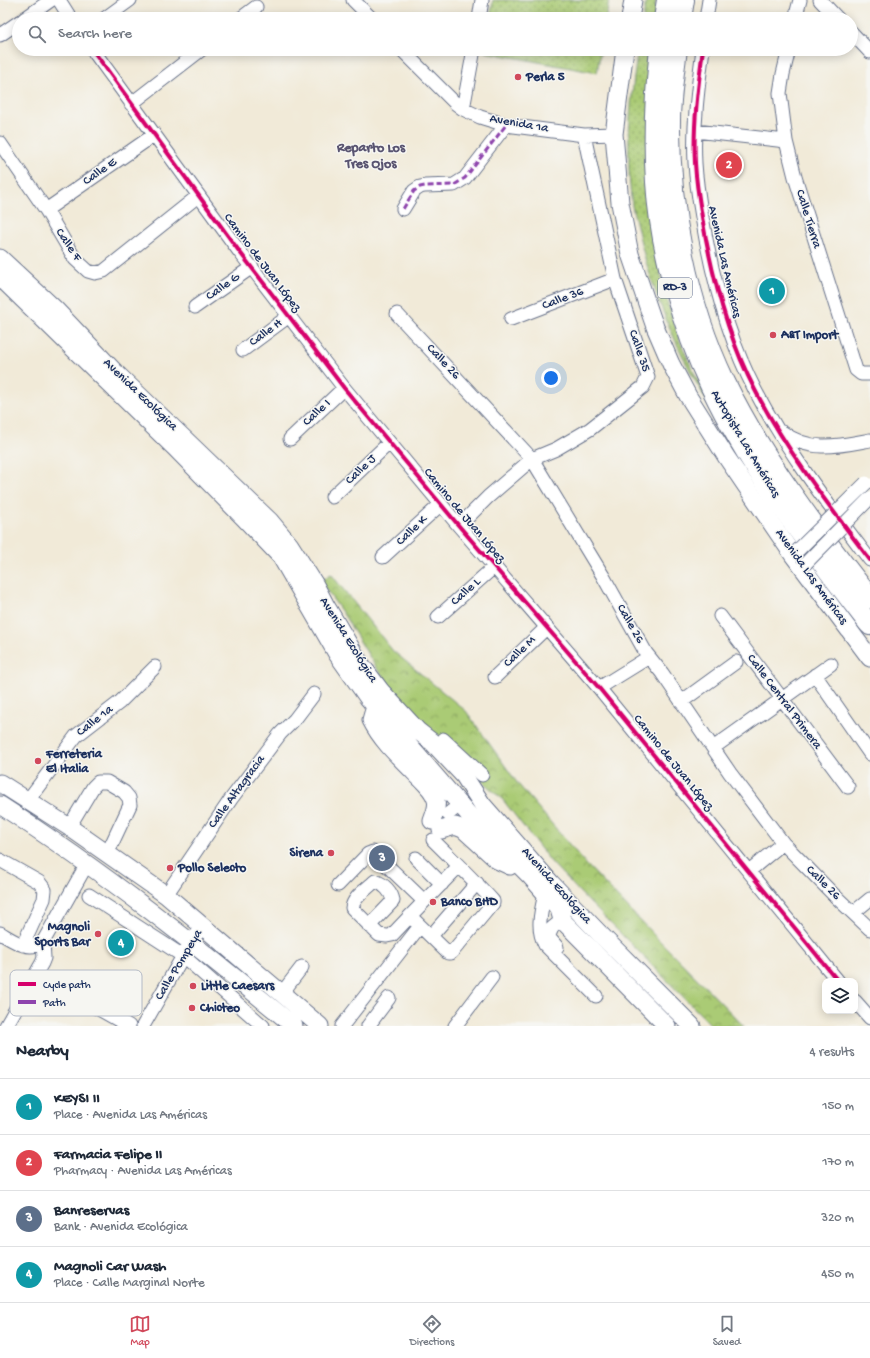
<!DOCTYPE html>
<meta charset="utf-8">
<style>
body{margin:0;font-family:"Gochi Hand",sans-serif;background:#f6f6f7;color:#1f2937}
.controls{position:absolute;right:12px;bottom:12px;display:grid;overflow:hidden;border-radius:8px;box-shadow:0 2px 10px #0003}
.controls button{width:36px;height:36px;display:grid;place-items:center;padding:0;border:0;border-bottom:1px solid #e0e1e3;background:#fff;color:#1f2937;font:20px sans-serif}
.you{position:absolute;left:551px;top:378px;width:14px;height:14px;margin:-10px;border:3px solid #fff;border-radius:50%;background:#1a73e8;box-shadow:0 0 0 6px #1a73e833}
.badge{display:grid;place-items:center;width:26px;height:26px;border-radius:50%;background:#d1495b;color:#fff;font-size:13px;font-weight:700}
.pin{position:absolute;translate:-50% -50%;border:2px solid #fff;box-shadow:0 1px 4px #0006}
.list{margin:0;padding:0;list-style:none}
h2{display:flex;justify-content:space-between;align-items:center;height:52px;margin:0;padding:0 16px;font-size:17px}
h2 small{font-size:13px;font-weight:400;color:#747a83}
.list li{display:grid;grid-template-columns:26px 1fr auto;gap:12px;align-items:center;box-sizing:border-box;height:56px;padding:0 16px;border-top:1px solid #e0e1e3}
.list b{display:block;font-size:15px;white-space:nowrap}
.list p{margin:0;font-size:13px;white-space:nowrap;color:#747a83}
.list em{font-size:13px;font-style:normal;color:#747a83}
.icon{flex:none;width:22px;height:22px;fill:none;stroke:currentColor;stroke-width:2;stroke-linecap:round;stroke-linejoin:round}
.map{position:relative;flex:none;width:870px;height:1026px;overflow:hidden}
.search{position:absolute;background:#fff;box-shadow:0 2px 10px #0003;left:12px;right:12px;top:12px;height:44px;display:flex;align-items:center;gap:10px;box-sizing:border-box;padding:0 14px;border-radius:22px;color:#747a83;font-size:15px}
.sheet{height:276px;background:#fff}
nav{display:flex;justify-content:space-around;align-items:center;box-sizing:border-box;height:56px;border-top:1px solid #e0e1e3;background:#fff;font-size:11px;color:#747a83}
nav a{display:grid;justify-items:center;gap:2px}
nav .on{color:#d1495b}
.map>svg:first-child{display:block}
.grass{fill:url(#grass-dots);stroke:#627d69}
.park{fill:url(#park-crowns);stroke:#627d69}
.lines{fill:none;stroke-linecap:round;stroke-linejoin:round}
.minor-casing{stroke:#667089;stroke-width:15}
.major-casing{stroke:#667089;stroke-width:19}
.highway-casing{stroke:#667089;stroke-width:22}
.minor{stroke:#fff;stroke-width:13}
.major{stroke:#fff;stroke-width:17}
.highway{stroke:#fff;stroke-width:20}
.minor-bridge-casing{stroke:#667089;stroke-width:15;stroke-linecap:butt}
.minor-bridge{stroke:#fff;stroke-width:13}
.quiet{stroke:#8e44ad;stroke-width:3;stroke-dasharray:6 3;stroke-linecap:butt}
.cycleway-casing{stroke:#f6f6f2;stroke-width:6}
.cycleway{stroke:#d6006c;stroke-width:4}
.poi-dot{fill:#d1495b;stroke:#f6f6f2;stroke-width:1.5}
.labels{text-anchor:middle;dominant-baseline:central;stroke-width:3;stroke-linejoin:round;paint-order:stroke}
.shield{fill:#f6f6f2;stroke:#5d6b8a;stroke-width:1}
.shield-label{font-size:12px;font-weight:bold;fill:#1b2f5e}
.poi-label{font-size:13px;font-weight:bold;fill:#1b2f5e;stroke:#f6f6f2;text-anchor:start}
.street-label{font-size:13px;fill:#1b2f5e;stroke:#f6f6f2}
.neighbourhood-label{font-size:14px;font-weight:bold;fill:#595471;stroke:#f6f6f2}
.key{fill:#f6f6f2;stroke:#b4bac6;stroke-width:1}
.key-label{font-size:11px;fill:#1b2f5e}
</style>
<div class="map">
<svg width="870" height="1026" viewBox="0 0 870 1026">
<defs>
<pattern id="grass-dots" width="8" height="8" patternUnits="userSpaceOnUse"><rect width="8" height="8" fill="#aacb74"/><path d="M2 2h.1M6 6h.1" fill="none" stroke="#8aa562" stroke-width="1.8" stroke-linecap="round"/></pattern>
<pattern id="park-crowns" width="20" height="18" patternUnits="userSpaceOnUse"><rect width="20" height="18" fill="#aacb74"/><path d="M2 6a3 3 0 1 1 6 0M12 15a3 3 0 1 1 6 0" fill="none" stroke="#8aa562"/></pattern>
</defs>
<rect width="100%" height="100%" fill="#f6f6f2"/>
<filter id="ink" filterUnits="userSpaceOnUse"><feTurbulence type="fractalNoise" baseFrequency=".025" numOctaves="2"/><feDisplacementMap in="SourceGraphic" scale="8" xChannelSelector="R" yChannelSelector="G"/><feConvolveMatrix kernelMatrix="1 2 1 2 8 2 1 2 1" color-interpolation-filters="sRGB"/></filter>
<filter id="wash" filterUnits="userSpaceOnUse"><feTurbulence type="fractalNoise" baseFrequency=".012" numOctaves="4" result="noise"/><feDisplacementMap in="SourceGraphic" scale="16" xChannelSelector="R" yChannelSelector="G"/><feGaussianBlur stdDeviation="0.9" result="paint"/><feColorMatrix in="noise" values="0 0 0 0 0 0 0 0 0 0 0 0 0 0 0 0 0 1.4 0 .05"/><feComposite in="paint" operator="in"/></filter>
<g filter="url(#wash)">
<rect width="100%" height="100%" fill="#f1ead8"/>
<!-- grass -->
<path class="grass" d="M493,0H609L606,19H490Z
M646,0H656L654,19H643Z
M485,49H601L597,73L485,52Z
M638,49H650L657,258L668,304L680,341L695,375L708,401L709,405C678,353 653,295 639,235C637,225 634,215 632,206C625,154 630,100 638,49Z"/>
<!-- park -->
<path class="park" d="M331,574L393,651L466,711L518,784L586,864L652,933L744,1026H712L639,952L593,906L551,862L503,800L453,755L411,714L377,669L342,612L320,581Z"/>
</g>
<g filter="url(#ink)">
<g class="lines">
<!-- minor casing -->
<g class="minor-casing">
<path id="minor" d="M59,0L71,19
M353,0L372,19
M820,0L838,19
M24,19L51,0
M104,19L130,0
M240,19L256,7
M479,19L482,0
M706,19L709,0
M795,19L800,0
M851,32L870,52
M0,35L19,22
M92,49L239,251L344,388L459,526L599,688L838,981
M401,49L455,103L463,109L480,117L506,125L584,135L614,134
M703,49C698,87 693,125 695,163C696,181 699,200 702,217C712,277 727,336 755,390C786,450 829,506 870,560
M789,49L783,74L780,93L786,141L795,177L856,370L861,374H870
M131,104L202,49
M463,109L474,49
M695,131L786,141
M0,143L46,210L75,259L88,271L95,273L104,271L198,196
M403,209L414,191L420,187L425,186L454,185L465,178L506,125
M46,210L154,135
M195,307L252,267
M397,314L532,459L603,576L646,653L662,673L730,773L783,843L834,895L870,929
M511,319L615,279
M243,350L289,316
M782,432C810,453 838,446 870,440
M290,439L344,388
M332,497L389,443
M459,526L488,497L532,459L556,449L590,429L643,387L648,377L615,279L584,135
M383,557L441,504
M720,616L848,787
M438,617L494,567
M815,675L870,754
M495,677L546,628
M599,688L649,657
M681,702L736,662
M443,739L482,775
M713,748L831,664
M28,800L76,736L120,702L155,667
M448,814L461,804
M69,827L93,787L98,782H107L124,792L129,798L130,805L107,854
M433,840C453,860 474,880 493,901V903L453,951L451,953H448L412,918L411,915L459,866
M416,858L442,884
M0,860L39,882L45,890L44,899L23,945
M749,871L783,843
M338,885L368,854L373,852L424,901
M545,894C541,911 536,929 545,945L596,996
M89,895L183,956L263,1026
M166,895L231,799L280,734L295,719L314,694
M853,913L870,899
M369,926L393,901C392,892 384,884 375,881C367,889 353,897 352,908L379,935L387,936L392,935L411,915
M0,933C14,941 28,952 43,942L87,864
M431,936L477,883
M557,947L550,939L549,935L552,928L562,920
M58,986L129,1026
M282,993L302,967
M855,1001L870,1018
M6,1026L42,963L44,958L43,942
M143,1026L191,942L203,926
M342,1026L420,926
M368,1026L389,998
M455,1026L492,977"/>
</g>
<!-- major casing -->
<g class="major-casing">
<path id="major" d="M630,19L633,0
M625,49L614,134L620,203L630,254L655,327L671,364L688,396L727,458L793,555L870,658
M0,258L56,310L115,372L270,521L290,545L314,583L325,604L360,663L381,691L418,731L432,742L464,776L482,804L551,883L601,935L692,1026
M0,277L175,448L244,518L281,557L337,654L368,698L470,816L530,876L559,909L562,920L667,1026
M375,706L371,720C381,740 397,755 413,771C421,780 433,788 436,800C438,807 434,815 432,821
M0,783L69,827L166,895L320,1026
M0,805C104,872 199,947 294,1026
M441,830L455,826L463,829L497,860L510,866"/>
</g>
<!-- highway casing -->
<g class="highway-casing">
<path id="highway" d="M664,19L667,0
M681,19L684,0
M660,49C655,93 653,138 656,182C660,249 682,327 711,387C751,472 813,551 870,625
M677,49C674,73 670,97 670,121C669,209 687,303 725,382C762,458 818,532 870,598"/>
</g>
<!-- minor -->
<use href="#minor" class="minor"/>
<!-- major -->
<use href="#major" class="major"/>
<!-- highway -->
<use href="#highway" class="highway"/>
<!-- minor-bridge casing -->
<g class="minor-bridge-casing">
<path id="minor-bridge" d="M793,555L866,483
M802,567L870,498"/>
</g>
<!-- minor-bridge -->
<use href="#minor-bridge" class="minor-bridge"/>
<!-- quiet -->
<path class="quiet" d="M403,209L414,191L420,187L425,186L454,185L465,178L506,125"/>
<!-- cycleway casing -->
<g class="cycleway-casing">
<path id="cycleway" d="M92,49L239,251L344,388L459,526L599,688L838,981
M703,49C698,87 693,125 695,163C696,181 699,200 702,217C712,277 727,336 755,390C786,450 829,506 870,560"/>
</g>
<!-- cycleway -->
<use href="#cycleway" class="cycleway"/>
</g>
</g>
<!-- markers -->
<g class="poi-dot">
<circle cx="518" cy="77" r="4"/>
<circle cx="773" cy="335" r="4"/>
<circle cx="38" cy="761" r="4"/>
<circle cx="331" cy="853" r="4"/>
<circle cx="170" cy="868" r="4"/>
<circle cx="433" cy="902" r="4"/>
<circle cx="98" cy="934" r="4"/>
<circle cx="193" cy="986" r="4"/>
<circle cx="192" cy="1008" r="4"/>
</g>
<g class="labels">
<!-- shield labels -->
<rect class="shield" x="658" y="278" width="34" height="20" rx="3"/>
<g class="shield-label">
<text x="675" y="288">RD-3</text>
</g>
<!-- poi labels -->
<g class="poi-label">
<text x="526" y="77">Perla 5</text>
<text x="781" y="335">A&amp;T Import</text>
<text x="46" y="754">Ferreteria<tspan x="46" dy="15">El Italia</tspan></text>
<text x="323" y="853" text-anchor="end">Sirena</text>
<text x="178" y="868">Pollo Selecto</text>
<text x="441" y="902">Banco BHD</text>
<text x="90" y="927" text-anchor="end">Magnoli<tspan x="90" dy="15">Sports Bar</tspan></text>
<text x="201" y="986">Little Caesars</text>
<text x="200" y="1008">Chicteo</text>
</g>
<!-- street labels -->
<g class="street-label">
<text transform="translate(519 124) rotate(10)">Avenida 1a</text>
<text transform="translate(100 172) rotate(-35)">Calle E</text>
<text transform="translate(808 219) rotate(73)">Calle Tierra</text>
<text transform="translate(68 245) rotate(56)">Calle F</text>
<text transform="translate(724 262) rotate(77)">Avenida Las Américas</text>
<text transform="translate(262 263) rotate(53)">Camino de Juan López</text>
<text transform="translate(223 287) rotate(-35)">Calle G</text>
<text transform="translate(563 299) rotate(-21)">Calle 36</text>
<text transform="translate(266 333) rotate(-36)">Calle H</text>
<text transform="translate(639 351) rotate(71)">Calle 35</text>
<text transform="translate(443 362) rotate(47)">Calle 26</text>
<text transform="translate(140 395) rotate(44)">Avenida Ecológica</text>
<text transform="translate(317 413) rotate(-43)">Calle I</text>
<text transform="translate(745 444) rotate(59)">Autopista Las Américas</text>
<text transform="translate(361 470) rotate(-44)">Calle J</text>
<text transform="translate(464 516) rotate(50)">Camino de Juan López</text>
<text transform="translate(412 531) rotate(-43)">Calle K</text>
<text transform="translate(811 577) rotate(54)">Avenida Las Américas</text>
<text transform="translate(466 592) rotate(-42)">Calle L</text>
<text transform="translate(630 624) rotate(60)">Calle 26</text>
<text transform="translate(348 640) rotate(58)">Avenida Ecológica</text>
<text transform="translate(520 652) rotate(-44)">Calle M</text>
<text transform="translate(784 702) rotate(53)">Calle Central Primera</text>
<text transform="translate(95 721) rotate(-38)">Calle 1a</text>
<text transform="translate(673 763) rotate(51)">Camino de Juan López</text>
<text transform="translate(237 792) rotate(-54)">Calle Altagracia</text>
<text transform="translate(823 883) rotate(45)">Calle 26</text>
<text transform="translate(556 886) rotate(48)">Avenida Ecológica</text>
<text transform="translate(179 965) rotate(-59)">Calle Pompeya</text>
</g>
<!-- neighbourhood labels -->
<g class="neighbourhood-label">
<text x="371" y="148">Reparto Los<tspan x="371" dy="16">Tres Ojos</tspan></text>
</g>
</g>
<!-- legend -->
<rect x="10" y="970" width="132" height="46" rx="6" class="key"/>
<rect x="18" y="982" width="18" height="4" fill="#d6006c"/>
<rect x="18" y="1000" width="18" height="4" fill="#8e44ad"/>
<g class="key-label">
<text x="43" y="988">Cycle path</text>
<text x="43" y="1006">Path</text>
</g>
</svg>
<div class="controls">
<button><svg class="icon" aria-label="layers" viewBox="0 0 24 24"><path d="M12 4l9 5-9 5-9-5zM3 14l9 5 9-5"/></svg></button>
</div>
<div class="you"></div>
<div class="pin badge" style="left:772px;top:291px;background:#0f9aa8">1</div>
<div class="pin badge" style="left:729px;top:165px;background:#e0444e">2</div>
<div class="pin badge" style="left:382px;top:858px;background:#5c6f8a">3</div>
<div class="pin badge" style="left:121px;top:943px;background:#0f9aa8">4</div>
<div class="search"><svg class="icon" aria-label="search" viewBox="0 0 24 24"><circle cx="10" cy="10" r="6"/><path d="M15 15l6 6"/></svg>Search here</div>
</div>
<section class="sheet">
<h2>Nearby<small>4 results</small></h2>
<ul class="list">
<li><span class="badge" style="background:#0f9aa8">1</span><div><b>KEYSI II</b><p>Place · Avenida Las Américas</p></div><em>150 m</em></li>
<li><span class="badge" style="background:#e0444e">2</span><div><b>Farmacia Felipe II</b><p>Pharmacy · Avenida Las Américas</p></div><em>170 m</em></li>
<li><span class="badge" style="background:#5c6f8a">3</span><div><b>Banreservas</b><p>Bank · Avenida Ecológica</p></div><em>320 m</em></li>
<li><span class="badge" style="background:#0f9aa8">4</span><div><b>Magnoli Car Wash</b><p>Place · Calle Marginal Norte</p></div><em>450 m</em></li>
</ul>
</section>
<nav>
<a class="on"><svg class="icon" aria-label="map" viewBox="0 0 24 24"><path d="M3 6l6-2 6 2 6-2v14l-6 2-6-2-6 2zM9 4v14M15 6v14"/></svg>Map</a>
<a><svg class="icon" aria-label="directions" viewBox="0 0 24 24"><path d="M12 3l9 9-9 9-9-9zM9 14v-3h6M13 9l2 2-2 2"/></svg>Directions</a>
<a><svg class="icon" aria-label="saved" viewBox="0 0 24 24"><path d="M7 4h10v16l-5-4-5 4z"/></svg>Saved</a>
</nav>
